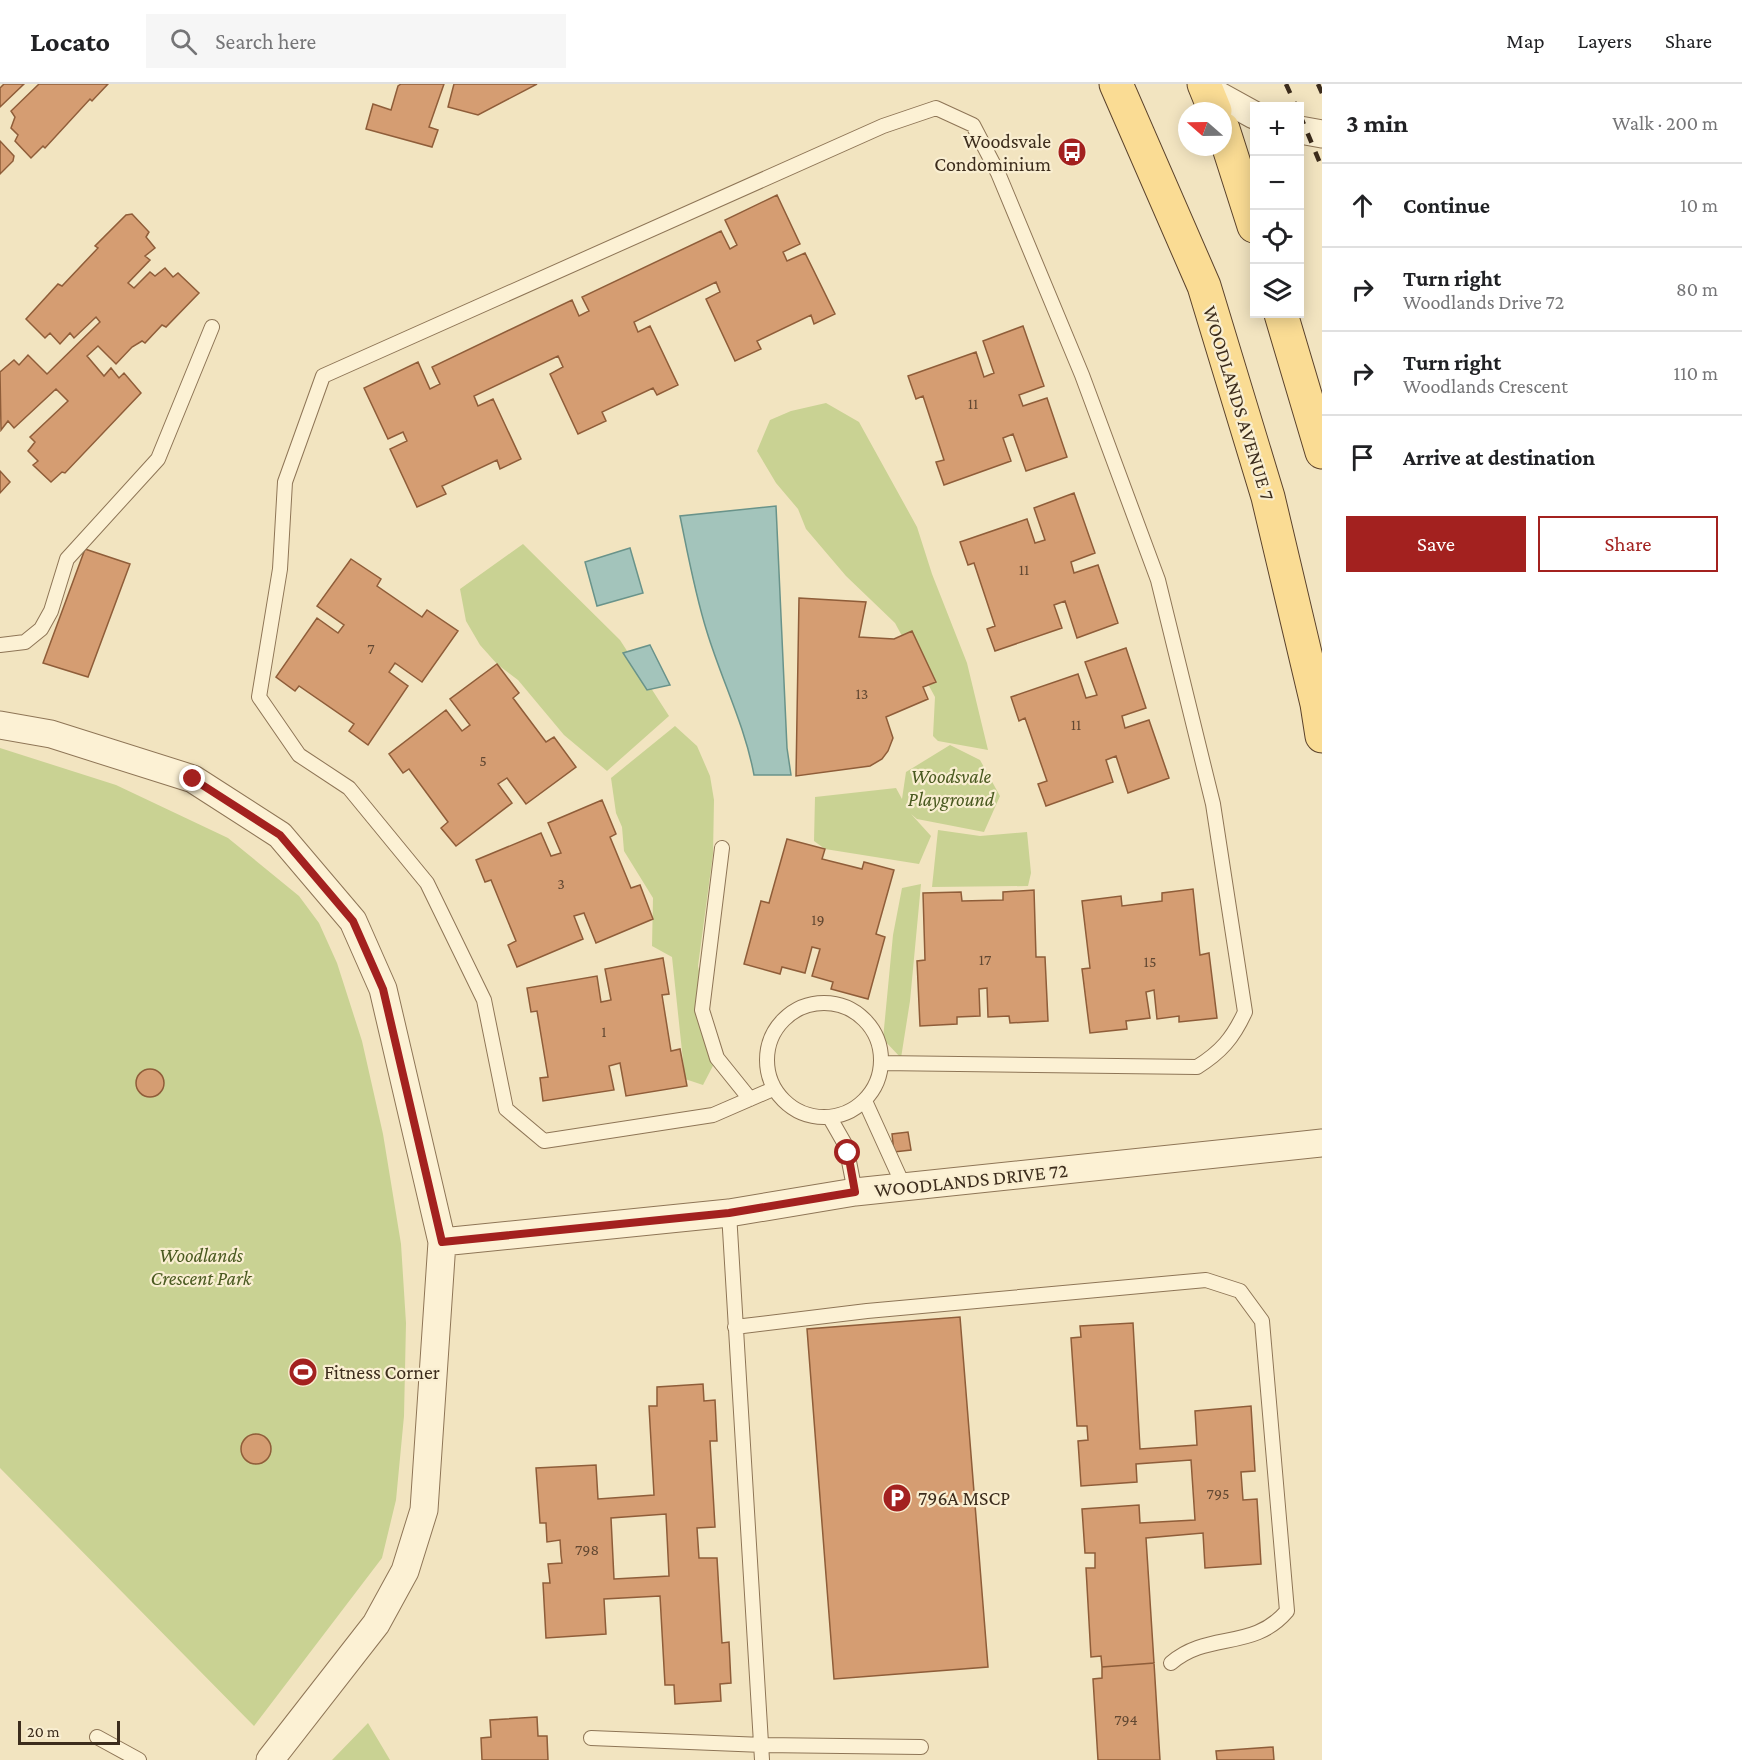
<!DOCTYPE html>
<meta charset="utf-8">
<style>
body{margin:0;font-family:"Crimson Pro",serif;background:#f6f6f6;color:#202124}
.controls{position:absolute;right:18px;top:18px;display:grid;overflow:hidden;border-radius:0px;box-shadow:0 3px 15px #0003}
.controls button{width:54px;height:54px;display:grid;place-items:center;padding:0;border:0;border-bottom:2px solid #e0e0e0;background:#fff;color:#202124;font:30px sans-serif}
.compass{position:absolute;left:1178px;top:18px;width:54px;height:54px;border-radius:50%;background:#fff;box-shadow:0 3px 15px #0003;rotate:290deg}
.scale{position:absolute;left:18px;bottom:15px;width:102px;box-sizing:border-box;padding-left:6px;border:3px solid #3c2c1c;border-top:0;font-size:16px;line-height:21px;white-space:nowrap;color:#3c2c1c;-webkit-text-stroke:4px #f9eed1;paint-order:stroke}
.stop{position:absolute;width:18px;height:18px;margin:-14px;border:4px solid #a3211f;border-radius:50%;background:#fff}
.stop.end{background:#a3211f;border-color:#fff;box-shadow:0 2px 6px #0008}
.list{margin:0;padding:0;list-style:none}
h2{display:flex;justify-content:space-between;align-items:center;height:78px;margin:0;padding:0 24px;font-size:26px}
h2 small{font-size:20px;font-weight:400;color:#757577}
.list li{display:grid;grid-template-columns:39px 1fr auto;gap:18px;align-items:center;box-sizing:border-box;height:84px;padding:0 24px;border-top:2px solid #e0e0e0}
.list b{display:block;font-size:22px;white-space:nowrap}
.list p{margin:0;font-size:20px;white-space:nowrap;color:#757577}
.list em{font-size:20px;font-style:normal;color:#757577}
.actions{display:flex;gap:12px;padding:18px 24px}
.actions a{flex:1;padding:14px 0;border:2px solid #a3211f;border-radius:0px;text-align:center;font-size:21px;color:#a3211f}
.actions .main{background:#a3211f;color:#fff}
.icon{flex:none;width:33px;height:33px;fill:none;stroke:currentColor;stroke-width:2;stroke-linecap:round;stroke-linejoin:round}
.map{position:relative;flex:none;width:1322px;height:1676px;overflow:hidden}
header{display:flex;align-items:center;gap:36px;box-sizing:border-box;height:84px;padding:0 30px;background:#fff;border-bottom:2px solid #e0e0e0}
header strong{font-size:28px}
nav{display:flex;gap:33px;margin-inline-start:auto;font-size:21px}
.search{width:420px;height:54px;background:#f6f6f6;display:flex;align-items:center;gap:15px;box-sizing:border-box;padding:0 21px;border-radius:0px;color:#757577;font-size:22px}
main{display:flex}
aside{flex:1;background:#fff}
.map>svg:first-child{display:block}
.green{fill:#c9d293}
.water{fill:#a3c4bb;stroke:#69938a;stroke-width:1.5}
.building{fill:#d59d72;stroke:#8f5d39;stroke-width:1.5;fill-rule:evenodd}
.lines{fill:none;stroke-linecap:round;stroke-linejoin:round}
.lane-casing{stroke:#8e7556;stroke-width:16}
.street-casing{stroke:#8e7556;stroke-width:29}
.primary-casing{stroke:#5b422b;stroke-width:35}
.lane{stroke:#fcf1d4;stroke-width:14}
.street{stroke:#fcf1d4;stroke-width:27}
.primary{stroke:#fadc94;stroke-width:33}
.rail{stroke:#3c2c1c;stroke-width:4.5;stroke-dasharray:10 10;stroke-linecap:butt}
.route{stroke:#a3211f;stroke-width:8}
.labels{text-anchor:middle;dominant-baseline:central;stroke-width:4.5;stroke-linejoin:round;paint-order:stroke}
.number-label{font-size:16px;fill:#624832}
.poi-label{font-size:20px;fill:#3c2c1c;stroke:#f9eed1;text-anchor:start}
.street-label{font-size:20px;fill:#3c2c1c;stroke:#f9eed1}
.park-label{font-size:20px;font-style:italic;fill:#4a5a20;stroke:#f9eed1}
</style>
<header>
<strong>Locato</strong>
<div class="search"><svg class="icon" aria-label="search" viewBox="0 0 24 24"><circle cx="10" cy="10" r="6"/><path d="M15 15l6 6"/></svg>Search here</div>
<nav><a>Map</a><a>Layers</a><a>Share</a></nav>
</header>
<main>
<div class="map">
<svg width="1322" height="1676" viewBox="0 0 1322 1676">
<rect width="100%" height="100%" fill="#f2e4c0"/>
<!-- green -->
<path class="green" d="M826,319L859,338L917,443L932,490L967,579L988,666L938,657L933,652L935,613L895,539L846,492L806,445L798,425L776,399L757,367L770,336L791,327Z
M523,460L620,556L669,632L607,687L564,651L518,596L497,580L480,561L466,537L460,505Z
M675,642L697,662L710,692L714,716L713,770L698,882L717,974L703,1001L685,995L672,873L652,862L653,814L624,767L622,743L616,729L611,694Z
M950,661L980,676L1000,712L984,748L917,735L911,730L931,752L919,780L825,765L814,757L815,713L896,704L902,715L906,688Z
M0,664L116,701L228,754L299,812L319,839L337,879L362,957L383,1050L401,1160L406,1239L404,1332L396,1416L382,1474L254,1642L0,1384Z
M938,746L980,752L1027,748L1031,789L1028,802L932,803Z
M921,800L910,917L901,974L883,955L893,851L902,804Z
M368,1639L390,1676H332Z"/>
<!-- water -->
<path class="water" d="M776,422L787,664L791,691H754C745,642 722,597 707,548C695,510 688,471 680,432Z
M630,464L643,509L597,522L585,478Z
M650,561L670,601L647,606L623,569Z"/>
<!-- building -->
<path class="building" d="M4,0H24L0,23V4Z
M39,0H108L92,17L90,15L45,64L43,62L31,74L15,57L18,51L11,44L15,33L11,27Z
M401,0H444L429,43L438,46L432,63L366,45L373,20L391,26L398,2Z
M454,0H537L478,31L448,23Z
M0,57L14,72L13,77L0,90Z
M777,111L800,160L783,168L787,177L805,169L835,230L814,240L811,231L757,257L761,265L735,277L706,215L720,208L716,198L634,238L638,248L650,242L678,301L657,311L653,304L602,328L606,337L578,350L550,290L563,283L558,272L474,312L478,322L493,315L521,375L500,385L497,376L442,402L446,410L417,423L390,365L407,357L403,348L388,355L364,304L418,278L430,305L440,300L432,283L572,216L579,232L589,227L582,213L721,147L730,165L737,161L725,136Z
M132,130L149,148L146,153L155,164L145,172L150,176L128,199L134,204L150,188L155,192L165,184L173,193L178,189L199,209L166,243L162,241L145,259L142,257L132,263L116,280L98,262L87,272L104,292L111,284L119,294L124,289L141,309L65,389L62,388L51,398L33,381L38,377L28,367L35,358L30,353L68,317L56,305L14,344L8,337L1,346L0,288L14,276L19,281L28,271L47,290L100,238L96,233L74,254L70,249L60,260L50,249L45,254L26,235L58,200L62,202L98,164L95,162L126,131Z
M1023,242L1044,302L1019,311L1023,322L1047,314L1067,373L1026,387L1013,350L1003,354L1011,377L944,401L936,378L944,376L923,312L916,315L908,292L976,268L984,293L994,289L983,257Z
M0,387L10,398L0,409Z
M1074,409L1095,469L1071,478L1074,489L1098,481L1118,539L1077,554L1065,517L1054,521L1062,544L995,567L987,545L995,542L974,479L968,481L960,458L1027,435L1035,459L1045,456L1034,424Z
M85,465L130,480L88,593L43,579Z
M351,475L381,495L377,502L422,533L427,526L458,547L422,598L395,579L389,588L408,602L368,661L349,647L354,640L299,602L295,607L276,593L317,534L338,549L344,541L317,522Z
M799,514L866,518L859,553L894,555L912,547L936,598L923,603L928,615L886,633L893,654L888,667L882,675L870,682L796,692Z
M1126,564L1146,624L1122,632L1125,644L1149,636L1169,694L1128,709L1116,672L1106,676L1113,698L1046,722L1038,700L1047,697L1025,634L1019,637L1011,613L1078,590L1086,614L1097,611L1085,578Z
M497,580L519,609L513,614L546,658L554,653L576,683L526,720L507,694L498,700L512,719L456,762L441,744L448,738L409,685L403,689L389,670L446,626L462,647L470,641L450,615Z
M602,716L616,750L610,753L631,804L640,801L653,835L596,859L584,829L574,832L583,855L517,883L508,861L516,857L491,796L485,798L476,776L541,749L551,772L561,769L548,739Z
M787,755L825,765L822,775L862,785L864,778L894,786L876,850L885,853L868,915L831,905L833,898L812,892L820,865L812,863L805,889L782,883L780,890L744,880L761,817L769,819Z
M1193,805L1200,871L1209,869L1217,934L1179,938V932L1157,935L1154,906L1146,908L1150,934L1126,937L1127,945L1090,949L1082,885L1090,884L1082,817L1121,812L1122,822L1162,817V809Z
M1034,806L1036,873H1045L1048,937L1010,939L1009,932L988,933L987,904L979,905L980,932L957,933V940L920,942L917,877L925,876L923,809L961,808L962,817L1003,816V808Z
M663,874L669,910L662,911L671,967L680,965L687,1002L626,1012L620,979L609,982L614,1006L543,1017L540,994L548,993L537,927L531,928L527,904L597,892L601,918L611,916L605,885Z
M136 999a14 14 0 1 1 28 0a14 14 0 1 1-28 0Z
M908,1048L911,1066L894,1068L892,1050Z
M960,1233L988,1583L834,1595L807,1245Z
M1133,1239L1140,1365L1197,1361L1195,1327L1251,1322L1255,1387L1241,1388L1243,1416L1257,1415L1261,1480L1205,1484L1203,1449L1146,1454L1154,1579L1102,1583L1101,1572L1091,1573L1086,1484H1095V1469H1085L1082,1425L1139,1421L1140,1439L1195,1436L1191,1376L1136,1380L1137,1398L1081,1402L1078,1357L1088,1356L1087,1342H1077L1071,1254L1081,1253L1080,1242Z
M703,1300L704,1317L715,1316L717,1357H710L715,1443L697,1444L699,1474H717L722,1559L729,1558L731,1599L720,1600L721,1617L675,1620L674,1601H665L660,1512L604,1515L606,1550L546,1554L543,1499H550L548,1480L562,1479L561,1471L560,1456L547,1458L546,1439H540L536,1384L596,1381L598,1415L654,1411L649,1322H657V1303ZM666,1430L669,1492L614,1495L611,1434Z
M241 1365a15 15 0 1 1 30 0a15 15 0 1 1-30 0Z
M1154,1579L1160,1676H1098L1093,1595L1102,1594V1583Z
M537,1633L538,1652H547L548,1676H482L481,1654L491,1653L490,1636Z
M1273,1663L1274,1676H1217L1216,1667Z"/>
<g class="lines">
<!-- lane casing -->
<g class="lane-casing">
<path id="lane" d="M0,561L25,558L41,545L51,527L67,475L158,375L212,243
M722,764L702,926L717,974L750,1015
M767 976a57 57 0 1 1 114 0a57 57 0 1 1-114 0Z
M773,1005L713,1031L544,1057L506,1025L484,916L427,799L349,704L299,671L259,613L280,485L285,398L323,292L883,42L936,24L973,41L998,89L1082,291L1158,496L1213,720L1245,928C1233,954 1221,968 1197,983L881,979
M865,1017L905,1105
M830,1034L846,1062L855,1108
M729,1129L762,1676
M735,1243L867,1227L1206,1196L1240,1207L1262,1237L1287,1527C1253,1567 1208,1547 1171,1579
M97,1653L139,1676
M591,1654L763,1661L921,1663"/>
</g>
<!-- street casing -->
<g class="street-casing">
<path id="street" d="M1205,4L1254,31
M1300,46L1322,50
M0,641L51,650L193,695L280,751L353,837L383,905L442,1158L424,1426L405,1487L376,1540L270,1676
M442,1158L729,1129L855,1108L1322,1059"/>
</g>
<!-- primary casing -->
<g class="primary-casing">
<path id="primary" d="M1116,0L1204,202L1268,413L1317,620L1322,652
M1204,0L1215,27
M1223,45L1254,142
M1281,230L1322,368"/>
</g>
<!-- lane -->
<use href="#lane" class="lane"/>
<!-- street -->
<use href="#street" class="street"/>
<!-- primary -->
<use href="#primary" class="primary"/>
<!-- rail -->
<path class="rail" d="M1286,0L1296,22
M1318,0L1322,9
M1300,31L1322,84"/>
</g>
<g class="lines">
<!-- route -->
<path class="route" d="M193,695L280,751L353,837L383,905L442,1158L729,1129L855,1108L848,1069"/>
</g>
<!-- icons -->
<defs>
<g id="bus-disc" transform="scale(1.5)"><circle r="9.5" fill="#a3211f" stroke="#f9eed1"/><path d="M-5-6H5V4H4V6H2V4H-2V6H-4V4H-5ZM-3.5-4V0h7V-4ZM-3.5 1.2v1.5H-2V1.2ZM2 1.2v1.5H3.5V1.2Z" fill="#fff"/></g>
<g id="stadium-disc" transform="scale(1.5)"><circle r="9.5" fill="#a3211f" stroke="#f9eed1"/><path d="M0-5a6.5 5 0 1 0 0 10a6.5 5 0 1 0 0-10ZM-3.5-1.8h7v3.6h-7Z" fill="#fff"/></g>
<g id="parking-disc" transform="scale(1.5)"><circle r="9.5" fill="#a3211f" stroke="#f9eed1"/><path d="M-3.5-5.5H1a3.5 3.5 0 0 1 0 7H-1V5.5H-3.5ZM-1-3.4V-.6H.8a1.4 1.4 0 0 0 0-2.8Z" fill="#fff"/></g>
</defs>
<g fill-rule="evenodd">
<use href="#bus-disc" x="1072" y="68"/>
<use href="#stadium-disc" x="303" y="1288"/>
<use href="#parking-disc" x="897" y="1414"/>
</g>
<g class="labels">
<!-- number labels -->
<g class="number-label">
<text x="973" y="319">11</text>
<text x="1024" y="485">11</text>
<text x="371" y="564">7</text>
<text x="862" y="609">13</text>
<text x="1076" y="640">11</text>
<text x="483" y="676">5</text>
<text x="561" y="799">3</text>
<text x="818" y="835">19</text>
<text x="985" y="875">17</text>
<text x="1150" y="877">15</text>
<text x="604" y="947">1</text>
<text x="1218" y="1409">795</text>
<text x="587" y="1465">798</text>
<text x="1126" y="1635">794</text>
</g>
<!-- poi labels -->
<g class="poi-label">
<text x="1051" y="57" text-anchor="end">Woodsvale<tspan x="1051" dy="23">Condominium</tspan></text>
<text x="324" y="1288">Fitness Corner</text>
<text x="918" y="1414">796A MSCP</text>
</g>
<!-- street labels -->
<g class="street-label">
<text transform="translate(1239 319) rotate(73)">WOODLANDS AVENUE 7</text>
<text transform="translate(971 1096) rotate(-6)">WOODLANDS DRIVE 72</text>
</g>
<!-- park labels -->
<g class="park-label">
<text x="951" y="692">Woodsvale<tspan x="951" dy="23">Playground</tspan></text>
<text x="201" y="1171">Woodlands<tspan x="201" dy="23">Crescent Park</tspan></text>
</g>
</g>
</svg>
<div class="controls">
<button>+</button>
<button>−</button>
<button><svg class="icon" aria-label="locate" viewBox="0 0 24 24"><circle cx="12" cy="12" r="6"/><path d="M12 2v4M12 18v4M2 12h4M18 12h4"/></svg></button>
<button><svg class="icon" aria-label="layers" viewBox="0 0 24 24"><path d="M12 4l9 5-9 5-9-5zM3 14l9 5 9-5"/></svg></button>
</div>
<svg class="compass" viewBox="-18 -18 36 36"><path d="M0-13l5 13h-10z" fill="#e53935"/><path d="M0 13l5-13h-10z" fill="#757577"/></svg>
<div class="scale">20 m</div>
<div class="stop" style="left:848px;top:1069px"></div>
<div class="stop end" style="left:193px;top:695px"></div>
</div>
<aside>
<h2>3 min<small>Walk · 200 m</small></h2>
<ul class="list">
<li><svg class="icon" aria-label="ahead" viewBox="0 0 24 24"><path d="M12 20V5M6 11l6-6 6 6"/></svg><div><b>Continue</b></div><em>10 m</em></li>
<li><svg class="icon" aria-label="right" viewBox="0 0 24 24"><path d="M7 20v-9h11M14 6l5 5-5 5"/></svg><div><b>Turn right</b><p>Woodlands Drive 72</p></div><em>80 m</em></li>
<li><svg class="icon" aria-label="right" viewBox="0 0 24 24"><path d="M7 20v-9h11M14 6l5 5-5 5"/></svg><div><b>Turn right</b><p>Woodlands Crescent</p></div><em>110 m</em></li>
<li><svg class="icon" aria-label="arrive" viewBox="0 0 24 24"><path d="M6 21V4h12l-3 4 3 4H6"/></svg><div><b>Arrive at destination</b></div></li>
</ul>
<div class="actions"><a class="main">Save</a><a>Share</a></div>
</aside>
</main>
